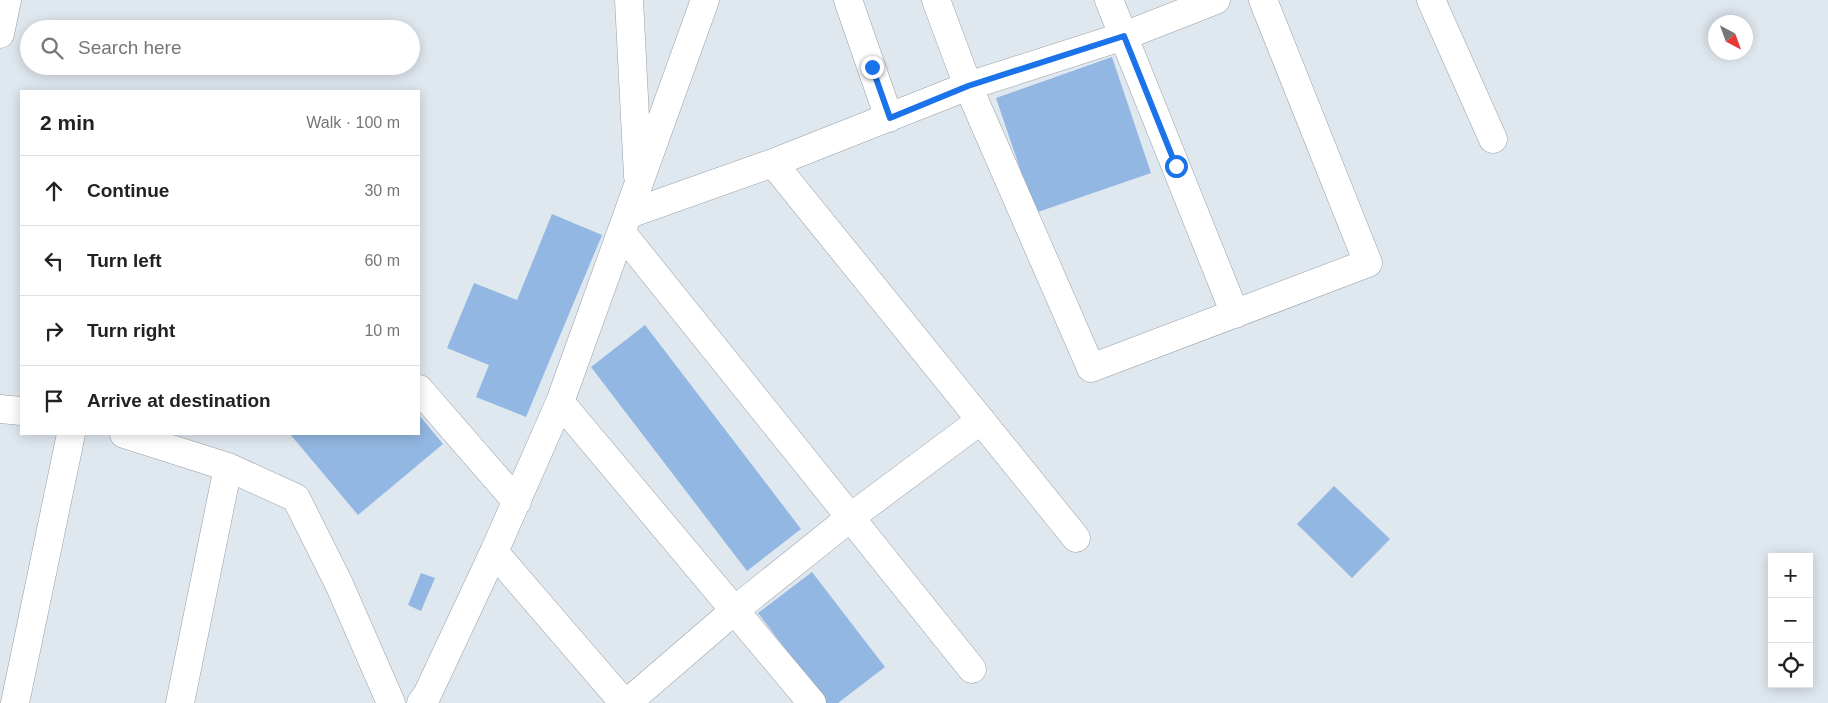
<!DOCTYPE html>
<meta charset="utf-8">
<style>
body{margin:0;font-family:Arial,sans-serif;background:#f2f2f2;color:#222}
.controls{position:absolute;right:15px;bottom:15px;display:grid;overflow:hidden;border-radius:0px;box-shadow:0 2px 12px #0003}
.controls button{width:45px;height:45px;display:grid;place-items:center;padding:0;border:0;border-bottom:1px solid #e0e0e0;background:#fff;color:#222;font:25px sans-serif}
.compass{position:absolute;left:1708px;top:15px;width:45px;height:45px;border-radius:50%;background:#fff;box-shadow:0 2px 12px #0003;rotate:139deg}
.stop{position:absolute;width:15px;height:15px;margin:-11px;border:4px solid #1a73e8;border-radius:50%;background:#fff}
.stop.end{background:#1a73e8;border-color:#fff;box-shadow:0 1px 5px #0008}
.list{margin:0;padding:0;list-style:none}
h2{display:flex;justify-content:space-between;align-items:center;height:65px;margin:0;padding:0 20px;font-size:21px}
h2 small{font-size:16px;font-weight:400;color:#767676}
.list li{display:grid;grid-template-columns:32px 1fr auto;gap:15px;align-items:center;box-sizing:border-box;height:70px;padding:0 20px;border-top:1px solid #e0e0e0}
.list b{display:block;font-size:19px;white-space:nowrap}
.list em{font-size:16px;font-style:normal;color:#767676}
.icon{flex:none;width:28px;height:28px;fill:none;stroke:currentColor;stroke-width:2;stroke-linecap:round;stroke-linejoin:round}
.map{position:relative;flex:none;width:1828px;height:703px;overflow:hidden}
.search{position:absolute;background:#fff;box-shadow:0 2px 12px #0003;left:20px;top:20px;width:400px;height:55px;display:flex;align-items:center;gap:12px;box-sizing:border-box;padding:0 18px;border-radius:28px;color:#767676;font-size:19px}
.panel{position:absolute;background:#fff;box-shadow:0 2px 12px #0003;left:20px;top:90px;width:400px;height:345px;border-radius:0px}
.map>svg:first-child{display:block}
.building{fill:#92b7e2}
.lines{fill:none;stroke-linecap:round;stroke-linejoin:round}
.minor-casing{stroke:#999fa7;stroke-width:29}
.minor{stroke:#fff;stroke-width:28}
.route{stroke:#1a73e8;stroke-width:6}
</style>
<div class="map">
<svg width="1828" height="703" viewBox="0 0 1828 703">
<rect width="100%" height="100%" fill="#dfe7ef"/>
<!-- building -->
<path class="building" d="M1112,57L1151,173L1035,213L996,98Z
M552,214L602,235L526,417L476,397L489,365L447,348L474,283L517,300Z
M645,325L801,529L747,571L591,367Z
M419,415L443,444L358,515L290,434H419Z
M1334,486L1390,539L1352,578L1297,524Z
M812,572L885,667L838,703H826L758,613Z
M421,573L435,578L421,611L408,605Z"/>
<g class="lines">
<!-- minor casing -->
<g class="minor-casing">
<path id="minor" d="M629,0L638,176
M848,0L889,118
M936,0L968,86L1091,368L1368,263L1263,0
M1109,0L1235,314
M1431,0L1493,139
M0,34L7,0
M773,163L1076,538
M629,214L773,163L968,86L1124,36L1216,0
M622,233L972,669
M419,389L517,502
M560,402L812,703
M0,409L21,411
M124,434L228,467L296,498L339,584L391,703
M494,552L624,703
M15,703L71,434
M180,703L228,467
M421,703L427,695L494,552L560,402L705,0
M627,703L735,610L851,517L981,420"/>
</g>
<!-- minor -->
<use href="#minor" class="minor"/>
</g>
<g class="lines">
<!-- route -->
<path class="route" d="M872,67L890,118L968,86L1124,36L1176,166"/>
</g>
</svg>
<div class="controls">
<button>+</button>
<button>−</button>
<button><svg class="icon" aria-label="locate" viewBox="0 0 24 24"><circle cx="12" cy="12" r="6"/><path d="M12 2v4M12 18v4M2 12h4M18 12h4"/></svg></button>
</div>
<svg class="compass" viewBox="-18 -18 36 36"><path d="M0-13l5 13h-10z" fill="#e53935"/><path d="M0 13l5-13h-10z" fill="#767676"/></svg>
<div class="stop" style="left:1176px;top:166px"></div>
<div class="stop end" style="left:872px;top:67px"></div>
<div class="search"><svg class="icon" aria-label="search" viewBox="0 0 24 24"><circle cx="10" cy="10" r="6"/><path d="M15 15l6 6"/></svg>Search here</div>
<section class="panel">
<h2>2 min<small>Walk · 100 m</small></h2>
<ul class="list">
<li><svg class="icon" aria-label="ahead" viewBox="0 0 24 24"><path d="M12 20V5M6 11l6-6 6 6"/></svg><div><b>Continue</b></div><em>30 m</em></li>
<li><svg class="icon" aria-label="left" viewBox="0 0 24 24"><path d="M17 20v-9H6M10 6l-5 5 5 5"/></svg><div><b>Turn left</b></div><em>60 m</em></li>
<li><svg class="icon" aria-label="right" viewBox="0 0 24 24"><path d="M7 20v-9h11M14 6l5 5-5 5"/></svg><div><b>Turn right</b></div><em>10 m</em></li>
<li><svg class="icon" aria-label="arrive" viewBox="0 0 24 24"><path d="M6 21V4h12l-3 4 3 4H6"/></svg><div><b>Arrive at destination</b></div></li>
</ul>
</section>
</div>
